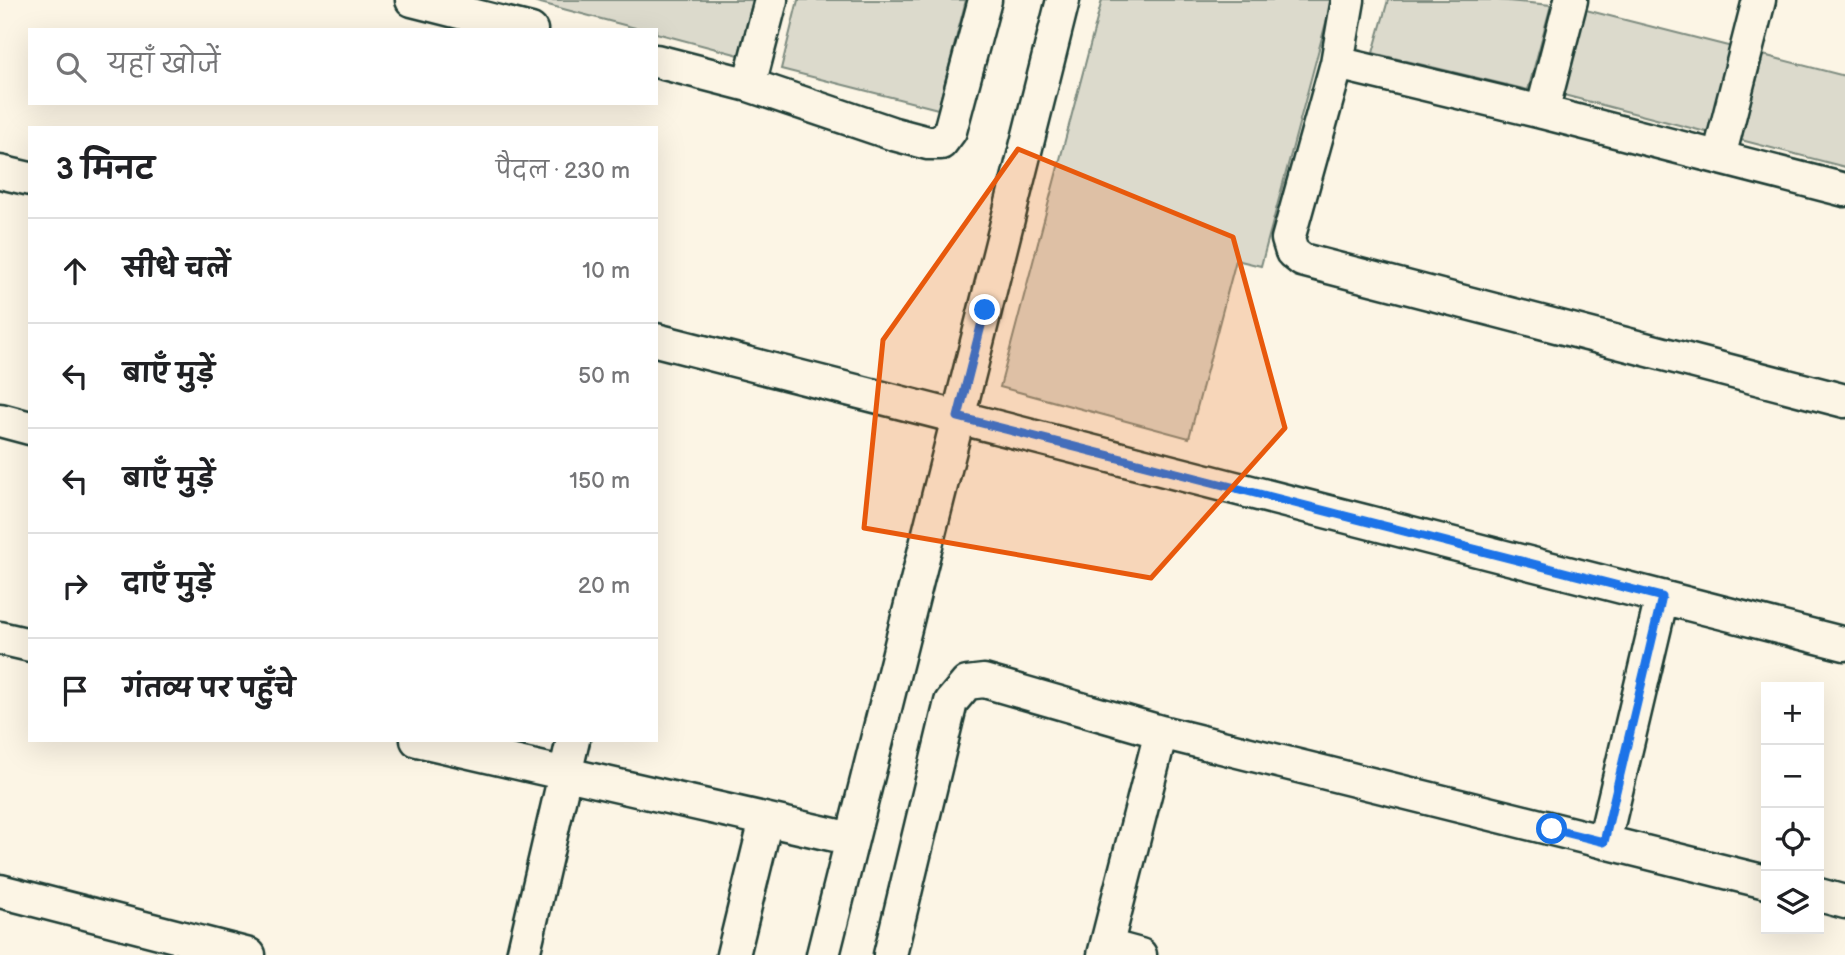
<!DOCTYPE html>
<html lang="hi">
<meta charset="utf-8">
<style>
body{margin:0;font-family:"Balsamiq Sans","Playpen Sans Deva",sans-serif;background:#f6f6f6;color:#202124}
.controls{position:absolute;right:21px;bottom:21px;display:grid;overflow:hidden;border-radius:0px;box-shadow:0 7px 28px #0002}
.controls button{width:63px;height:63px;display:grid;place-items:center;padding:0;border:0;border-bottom:2px solid #e0e0e0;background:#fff;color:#202124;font:35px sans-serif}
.stop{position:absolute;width:21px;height:21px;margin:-16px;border:5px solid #1a73e8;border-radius:50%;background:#fff}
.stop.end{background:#1a73e8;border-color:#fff;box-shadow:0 2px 7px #0008}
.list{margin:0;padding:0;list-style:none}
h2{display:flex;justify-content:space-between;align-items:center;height:91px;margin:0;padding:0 28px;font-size:30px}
h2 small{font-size:23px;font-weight:400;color:#757577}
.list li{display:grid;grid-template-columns:46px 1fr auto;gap:21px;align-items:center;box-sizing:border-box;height:105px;padding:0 28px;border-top:2px solid #e0e0e0}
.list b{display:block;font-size:26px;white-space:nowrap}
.list em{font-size:23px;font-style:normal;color:#757577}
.icon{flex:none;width:38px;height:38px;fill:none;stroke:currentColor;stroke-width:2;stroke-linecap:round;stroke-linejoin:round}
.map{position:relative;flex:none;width:1845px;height:955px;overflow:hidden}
.search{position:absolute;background:#fff;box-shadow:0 7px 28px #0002;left:28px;top:28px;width:630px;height:77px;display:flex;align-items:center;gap:18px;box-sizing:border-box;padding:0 24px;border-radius:0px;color:#757577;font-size:26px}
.panel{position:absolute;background:#fff;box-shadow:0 7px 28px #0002;left:28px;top:126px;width:630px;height:616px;border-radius:0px}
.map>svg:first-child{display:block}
.green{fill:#dcdacc;stroke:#7e8c80;stroke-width:2}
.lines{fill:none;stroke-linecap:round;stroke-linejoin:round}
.minor-casing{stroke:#1f3d34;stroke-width:37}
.minor{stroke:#fcf5e5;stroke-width:32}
.route{stroke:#1a73e8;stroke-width:9}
.marked{fill:#e8590c;fill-opacity:0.2;stroke:#e8590c;stroke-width:5;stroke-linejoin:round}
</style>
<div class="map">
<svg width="1845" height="955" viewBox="0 0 1845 955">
<rect width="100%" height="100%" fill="#fcf5e5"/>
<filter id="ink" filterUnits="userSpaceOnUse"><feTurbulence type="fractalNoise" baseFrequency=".0143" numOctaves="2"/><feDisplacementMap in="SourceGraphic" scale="14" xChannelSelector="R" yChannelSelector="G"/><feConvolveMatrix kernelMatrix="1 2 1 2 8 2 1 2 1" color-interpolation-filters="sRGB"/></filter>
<g filter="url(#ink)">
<!-- green -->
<path class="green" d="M529,0H753L739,55L656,33V30H643Z
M798,0H966L938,109L781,69Z
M1102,0H1332L1261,266L1236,260L1189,438L1000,387Z
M1388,0H1497L1551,5L1528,90L1373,53Z
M1578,8L1732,47L1710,133L1556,93Z
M1763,55L1845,76V167L1741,140Z"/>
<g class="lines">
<!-- minor casing -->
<g class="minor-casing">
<path id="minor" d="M412,0L531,30
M1348,0L1337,63L1288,239L1292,252L1302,260L1845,401
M656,61L749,85L894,134L928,143H941L950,131L985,0
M1337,63L1542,112L1845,190
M749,85L771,0
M1542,112L1571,0
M1719,157L1759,0
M0,172L30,179
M656,340L1845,644
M0,420L30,428
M0,638L30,645
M417,740L852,839
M1604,842L1662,597
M0,891L249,955
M1819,895L1845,902
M1107,946L1140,955
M523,955L573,740
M733,955L766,820
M823,955L1063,0
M890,955L951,702L967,683L984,681L1161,732L1766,882
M1104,955L1161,732"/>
</g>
<!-- minor -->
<use href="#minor" class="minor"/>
</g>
</g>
<g class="lines" filter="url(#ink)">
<!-- route -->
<path class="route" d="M985,310L958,417L1662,597L1604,842L1552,829"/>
</g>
<!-- marked area -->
<path class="marked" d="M1018,149L1233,237L1285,428L1151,578L864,528L883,340Z"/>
</svg>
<div class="controls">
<button>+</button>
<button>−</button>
<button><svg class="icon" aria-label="locate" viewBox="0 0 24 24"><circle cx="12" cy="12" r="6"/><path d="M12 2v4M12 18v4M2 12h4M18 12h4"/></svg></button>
<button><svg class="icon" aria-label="layers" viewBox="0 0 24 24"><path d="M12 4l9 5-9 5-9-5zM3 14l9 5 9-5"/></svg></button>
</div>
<div class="stop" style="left:1552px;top:829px"></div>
<div class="stop end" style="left:985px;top:310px"></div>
<div class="search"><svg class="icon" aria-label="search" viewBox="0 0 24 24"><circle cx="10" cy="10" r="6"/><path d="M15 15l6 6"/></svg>यहाँ खोजें</div>
<section class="panel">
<h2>3 मिनट<small>पैदल · 230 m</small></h2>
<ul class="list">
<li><svg class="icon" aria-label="ahead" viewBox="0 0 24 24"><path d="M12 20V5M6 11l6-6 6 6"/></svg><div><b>सीधे चलें</b></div><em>10 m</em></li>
<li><svg class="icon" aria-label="left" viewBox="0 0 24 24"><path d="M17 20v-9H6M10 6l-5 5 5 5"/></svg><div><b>बाएँ मुड़ें</b></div><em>50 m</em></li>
<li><svg class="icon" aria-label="left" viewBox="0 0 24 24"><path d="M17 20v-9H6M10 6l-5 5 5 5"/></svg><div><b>बाएँ मुड़ें</b></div><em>150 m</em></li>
<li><svg class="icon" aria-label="right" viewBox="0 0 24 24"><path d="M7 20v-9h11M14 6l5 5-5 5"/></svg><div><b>दाएँ मुड़ें</b></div><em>20 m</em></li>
<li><svg class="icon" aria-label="arrive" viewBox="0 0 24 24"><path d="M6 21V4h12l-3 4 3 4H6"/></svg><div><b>गंतव्य पर पहुँचे</b></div></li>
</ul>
</section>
</div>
